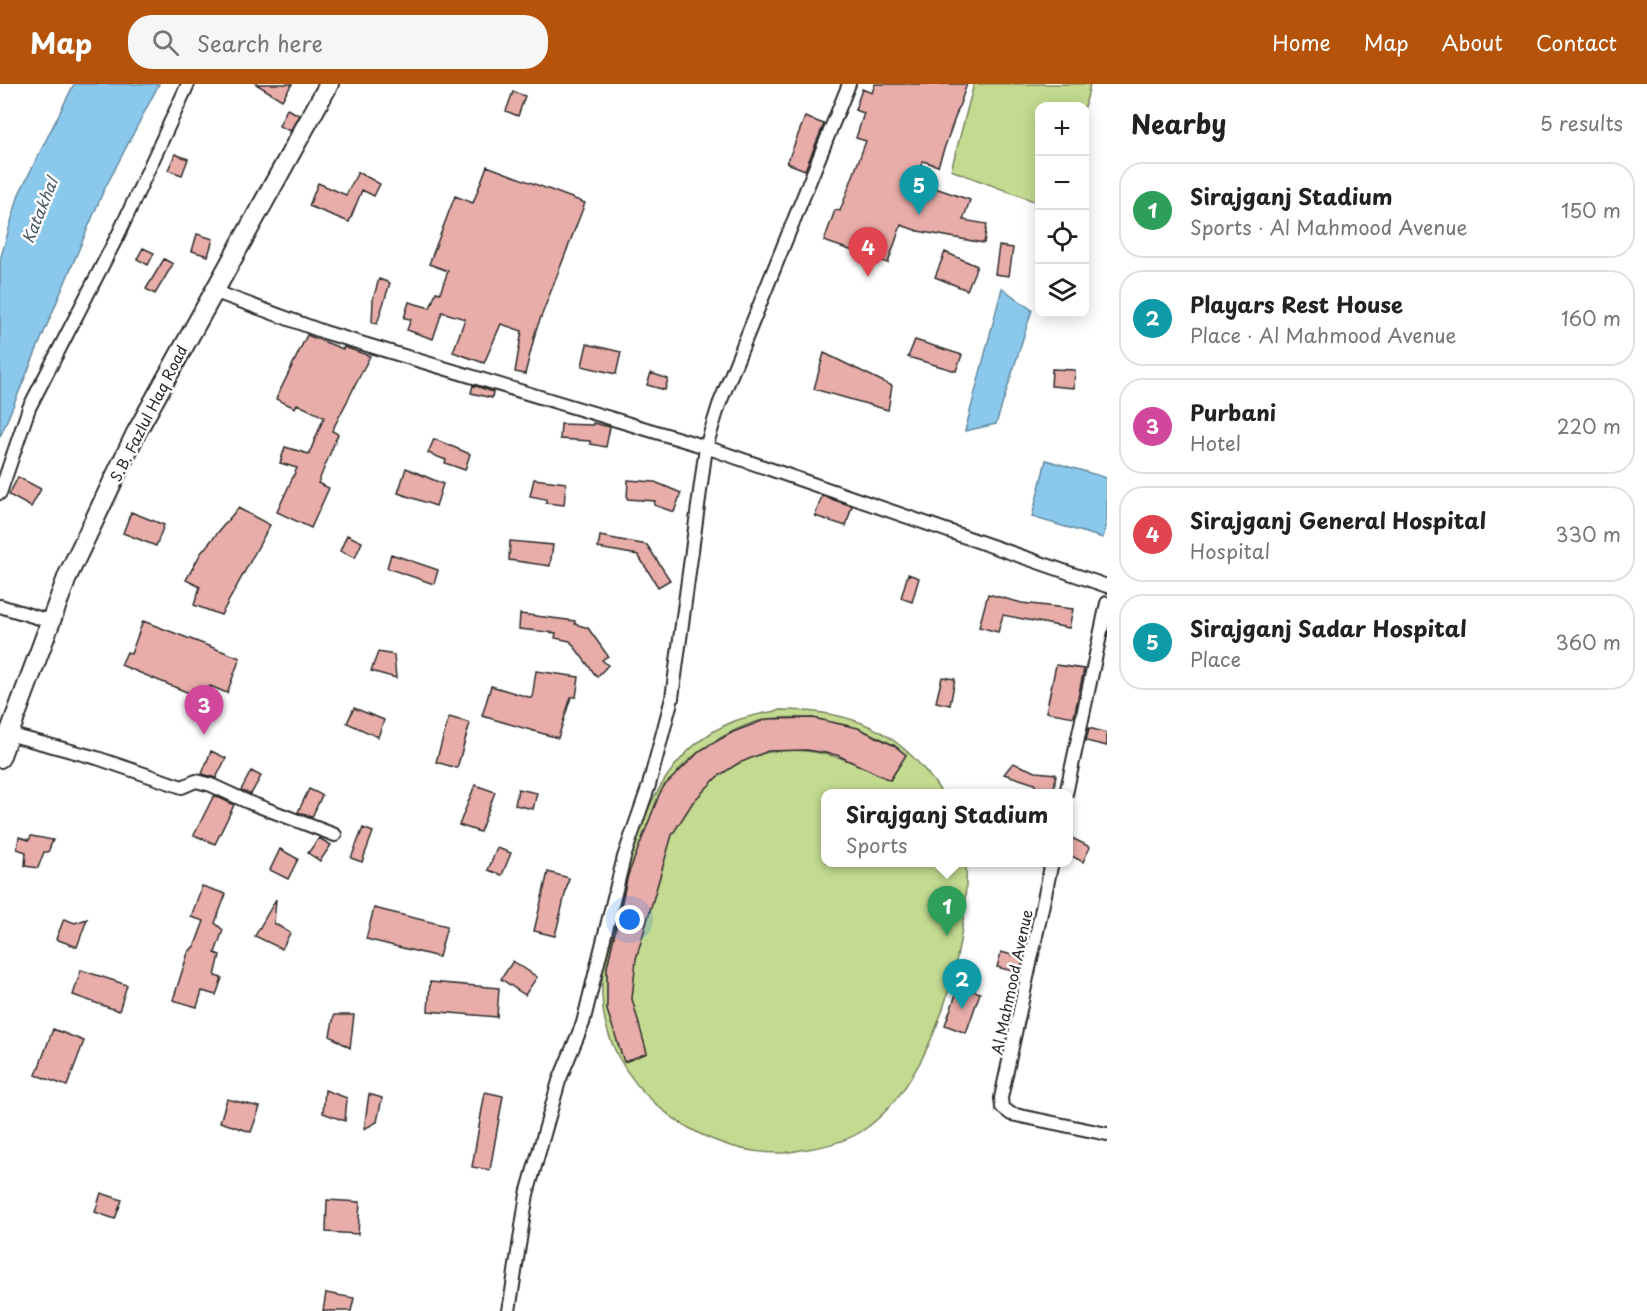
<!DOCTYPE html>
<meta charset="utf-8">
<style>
body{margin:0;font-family:"Playpen Sans",sans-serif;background:#f6f6f6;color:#222}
.controls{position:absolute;right:18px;top:18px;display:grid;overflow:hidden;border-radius:12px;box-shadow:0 3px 15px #0003}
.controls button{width:54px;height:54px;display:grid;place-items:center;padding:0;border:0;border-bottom:2px solid #e0e0e0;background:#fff;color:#222;font:30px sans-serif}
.you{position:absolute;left:630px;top:836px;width:21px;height:21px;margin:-15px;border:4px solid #fff;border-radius:50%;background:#1a73e8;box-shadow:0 0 0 9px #1a73e833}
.badge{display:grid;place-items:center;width:39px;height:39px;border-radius:50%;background:#b45309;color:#fff;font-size:20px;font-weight:700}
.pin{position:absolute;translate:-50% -50px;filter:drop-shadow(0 2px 3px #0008)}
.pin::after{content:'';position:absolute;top:32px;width:21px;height:18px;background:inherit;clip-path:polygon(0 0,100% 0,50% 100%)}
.popup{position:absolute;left:821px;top:705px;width:252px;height:78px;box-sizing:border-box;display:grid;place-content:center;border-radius:12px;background:#fff;filter:drop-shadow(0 2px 4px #0005);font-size:20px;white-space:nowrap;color:#767676}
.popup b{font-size:22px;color:#222}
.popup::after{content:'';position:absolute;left:50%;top:100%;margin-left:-12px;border:12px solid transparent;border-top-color:#fff}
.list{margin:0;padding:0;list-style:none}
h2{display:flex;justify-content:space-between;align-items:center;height:78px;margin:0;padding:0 24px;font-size:26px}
h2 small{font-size:20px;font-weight:400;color:#767676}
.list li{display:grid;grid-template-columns:39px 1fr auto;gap:18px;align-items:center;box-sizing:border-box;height:96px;margin:0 12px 12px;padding:0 12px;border:2px solid #e0e0e0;border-radius:24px}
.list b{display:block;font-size:22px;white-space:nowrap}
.list p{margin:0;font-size:20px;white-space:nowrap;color:#767676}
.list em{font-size:20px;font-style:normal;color:#767676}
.icon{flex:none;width:33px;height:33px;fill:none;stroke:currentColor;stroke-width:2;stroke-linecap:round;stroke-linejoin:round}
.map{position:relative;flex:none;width:1107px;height:1227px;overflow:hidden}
header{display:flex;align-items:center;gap:36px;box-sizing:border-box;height:84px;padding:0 30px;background:#b45309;color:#fff}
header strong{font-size:28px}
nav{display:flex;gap:33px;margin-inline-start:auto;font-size:21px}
.search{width:420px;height:54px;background:#f6f6f6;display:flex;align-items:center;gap:15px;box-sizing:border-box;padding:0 21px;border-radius:24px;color:#767676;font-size:22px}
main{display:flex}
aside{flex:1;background:#fff}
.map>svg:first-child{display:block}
.green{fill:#c3da90;stroke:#77825e;stroke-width:1.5;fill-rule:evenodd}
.water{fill:#8bc9ec;stroke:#658a9f;stroke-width:1.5}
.building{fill:#e8ada9;stroke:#2b2b2b;stroke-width:1.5}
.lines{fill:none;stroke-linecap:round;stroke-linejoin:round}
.minor-casing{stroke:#2b2b2b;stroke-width:16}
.secondary-casing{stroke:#2b2b2b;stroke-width:22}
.minor{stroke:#fff;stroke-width:12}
.secondary{stroke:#fff;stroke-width:18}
.labels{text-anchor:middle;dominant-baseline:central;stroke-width:5;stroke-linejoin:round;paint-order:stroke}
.street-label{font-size:15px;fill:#2b2b2b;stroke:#fff}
.water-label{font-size:16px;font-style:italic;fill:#485a65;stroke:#fff}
</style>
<header>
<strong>Map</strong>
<div class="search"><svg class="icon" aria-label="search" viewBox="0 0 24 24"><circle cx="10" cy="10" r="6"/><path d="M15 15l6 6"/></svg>Search here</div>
<nav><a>Home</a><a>Map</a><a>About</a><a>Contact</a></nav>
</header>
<main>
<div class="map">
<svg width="1107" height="1227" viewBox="0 0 1107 1227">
<rect width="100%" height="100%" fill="#fff"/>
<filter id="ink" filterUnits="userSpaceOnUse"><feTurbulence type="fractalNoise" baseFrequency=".0167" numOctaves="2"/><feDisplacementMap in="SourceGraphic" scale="12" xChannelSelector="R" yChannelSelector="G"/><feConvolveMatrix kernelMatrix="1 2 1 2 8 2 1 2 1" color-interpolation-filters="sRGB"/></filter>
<g filter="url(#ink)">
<!-- green -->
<path class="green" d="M974,0H1090L1085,23L1040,22L1039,119L951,86Z
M780,626C854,626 900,646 942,709L826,710V778L966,779C969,862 936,994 865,1045C850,1056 827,1062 808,1065C799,1066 788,1069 778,1069C694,1069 604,999 602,912C600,867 617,819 629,777C645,721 674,663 730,639C745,632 764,630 780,626ZM813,634C845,641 881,648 906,671L890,696C810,651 726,651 677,740C665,762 659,789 653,814C644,846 629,883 632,916C634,935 641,952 647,969L625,978L607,926V883L623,806L659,711L663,705L667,709C673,676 735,641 767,635C782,632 798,634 813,634Z"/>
<!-- water -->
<path class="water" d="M74,0H159L103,108L0,353V176L19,110Z
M1002,204L1032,226L996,340L965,347Z
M1046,376L1107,394V435L1103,454L1032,433Z"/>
<!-- building -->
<path class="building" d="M256,0H292L282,16Z
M875,0H967L938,82L923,77L915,97L970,116L963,136L987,140L984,159L918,147L901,141L888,179L824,157L835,126L840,127L866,57L856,54L864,29L855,26L862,5L872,9Z
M513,8L525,12L518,32L506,27Z
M287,25L299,31L290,47L279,42Z
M805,33L824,40L805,86L787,79Z
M175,70L188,75L182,91L168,86Z
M487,82L585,119L536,246L525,290L515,288L522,247L501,240L484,279L453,268L465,235L442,228L433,255L407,246L411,235L404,234L409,218L430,224L436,208L440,209L448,187L429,180L455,112L473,119Z
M358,88L380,100L374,112L362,106L349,138L309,122L318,99L346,111Z
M197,150L213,155L208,172L192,167Z
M999,162L1013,164L1009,192L995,190Z
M143,164L154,169L148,181L137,175Z
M945,168L977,182L967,206L935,193Z
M164,175L173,180L155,210L146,205Z
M379,195L390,199L377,240L372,239L373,215Z
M307,251L343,265L344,263L370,272L332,347L338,350L318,399L329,404L311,444L277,428L297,384L280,379L285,363L309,370L324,333L297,320L295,324L276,315Z
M915,256L962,271L956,287L908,273Z
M587,260L621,268L616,290L582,282Z
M824,269L892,302L888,326L814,305Z
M1052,285L1075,286L1074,304L1051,302Z
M651,289L668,295L665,306L647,301Z
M473,301L493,308L492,314L471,309Z
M593,339L610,343L606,363L590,360V357L560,355L561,340L593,341Z
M434,355L470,370L465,386L445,379L446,376L428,369Z
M406,384L443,400L436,422L398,409Z
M18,393L41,405L31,423L9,411Z
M534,395L566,399L564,421L546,419V415L530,412Z
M628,396L655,398L681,409L674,428L654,421L655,417L627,415Z
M822,412L852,422L846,442L815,432Z
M238,424L270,441L221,531L194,521L200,503L186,496L201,469Z
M131,428L164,441L156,462L123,449Z
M347,451L362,458L355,474L340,467Z
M600,452L647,461L670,496L658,503L638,471L598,464Z
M510,457L553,461L550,482L509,476Z
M391,470L438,486L434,500L387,484Z
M908,490L919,494L912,518L901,514Z
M988,510L1022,519L1073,525L1069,544L1003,531L998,548L979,543Z
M520,530L575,537V540L588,544L608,572L602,576L608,581L597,593L570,557L555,554L556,549L519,545Z
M143,537L240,574L227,609L210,602L206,616L121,581L127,568L131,570Z
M378,568L394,571L396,594L371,587Z
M1056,581L1084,585L1074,633L1046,628Z
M536,587L579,593L576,613H571L558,654L482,632L491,602L532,614Z
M942,593L955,595L950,621L936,618Z
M354,624L384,636L378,653L347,639Z
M449,633L470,639L457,684L436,678Z
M813,634L858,644L895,662L906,671L890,696L837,671L807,666L768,667L737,680L717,693L693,718L672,751L636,875L632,915L647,969L624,978L607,926V883L628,791L659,711L664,702L701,666L733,648L767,635Z
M1089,644L1107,649V662L1086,657Z
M211,667L226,674L216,694L202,690Z
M1013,679L1036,688L1056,690L1054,705L1035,703V700L1004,690Z
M251,687L261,692L251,710L241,706Z
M475,701L495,708L480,748L459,741Z
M309,705L322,711L312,733L298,728Z
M518,705L537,709L533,725L515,721Z
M214,711L234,721L215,760L194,751Z
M363,744L373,748L362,778L351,774Z
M31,752L53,756L48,768H44L38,784L25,782L26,768L17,765L19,753L29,756Z
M1068,752L1090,763L1083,778L1068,770Z
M319,754L331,761L320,777L308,769Z
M497,764L511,769L502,791L488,786Z
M280,765L298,775L288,795L270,786Z
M548,788L569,794L555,852L534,847Z
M202,802L226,810L215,839L223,846L215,869L220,871L215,892L222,894L216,911L202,907L197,923L173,916L188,869L195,861L204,837L191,833Z
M276,815L274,839L290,849L282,865L255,852Z
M374,824L447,842L439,873L366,855Z
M64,835L75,839L87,835L77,863L56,855Z
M1001,868L1023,874L1020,889L997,883Z
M513,877L537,893L525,911L501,895Z
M81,886L127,901L119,927L73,911Z
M430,898L499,904L497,933L428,927Z
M959,902L980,909L966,949L945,941Z
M334,931H354L350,964L330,952Z
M53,945L84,957L67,1002L36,991Z
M325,1006L347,1014L345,1037L323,1029Z
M485,1008L503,1012L490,1086L472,1083Z
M369,1010L382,1014L377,1038L364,1045Z
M227,1015L260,1023L251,1048L220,1038Z
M101,1109L122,1116L115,1135L95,1128Z
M327,1116L360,1118L358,1150L326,1148Z
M326,1209L354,1214L351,1227H323Z"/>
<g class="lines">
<!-- minor casing -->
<g class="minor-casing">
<path id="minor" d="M213,207L324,248L706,363L1107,502
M0,409L29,324L119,149L188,0
M0,522L49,537
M8,650L97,674L182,703L196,697L211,701L248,718L335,751
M1066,710L1107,519
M1052,778L1001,1014L1002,1023L1011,1030L1107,1050
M509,1227L527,1110L559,997L583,939L624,773L649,701L672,614L706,363L719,321L849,0"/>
</g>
<!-- secondary casing -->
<g class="secondary-casing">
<path id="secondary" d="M0,674L68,491L136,349L329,0"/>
</g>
<!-- minor -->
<use href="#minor" class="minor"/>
<!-- secondary -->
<use href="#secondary" class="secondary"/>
</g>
</g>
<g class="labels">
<!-- street labels -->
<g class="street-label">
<text transform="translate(148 329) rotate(-63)">S.B. Fazlul Haq Road</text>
<text transform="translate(1011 898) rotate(-78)">Al Mahmood Avenue</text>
</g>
<!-- water labels -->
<g class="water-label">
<text transform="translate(39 126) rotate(-68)">Katakhal</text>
</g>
</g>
</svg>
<div class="controls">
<button>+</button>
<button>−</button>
<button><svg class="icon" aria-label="locate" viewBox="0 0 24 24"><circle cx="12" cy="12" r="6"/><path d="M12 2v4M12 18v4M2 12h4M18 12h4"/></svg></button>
<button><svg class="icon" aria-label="layers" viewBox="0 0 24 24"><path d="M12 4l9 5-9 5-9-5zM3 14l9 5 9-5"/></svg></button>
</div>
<div class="you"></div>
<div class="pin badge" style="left:947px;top:852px;background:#2e9e5b">1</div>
<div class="popup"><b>Sirajganj Stadium</b>Sports</div>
<div class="pin badge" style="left:962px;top:925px;background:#0f9aa8">2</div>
<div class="pin badge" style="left:204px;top:651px;background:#d1479c">3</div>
<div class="pin badge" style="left:868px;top:193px;background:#e0444e">4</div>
<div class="pin badge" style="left:919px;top:131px;background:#0f9aa8">5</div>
</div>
<aside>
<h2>Nearby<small>5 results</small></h2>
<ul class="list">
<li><span class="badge" style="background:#2e9e5b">1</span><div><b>Sirajganj Stadium</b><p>Sports · Al Mahmood Avenue</p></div><em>150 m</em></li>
<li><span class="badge" style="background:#0f9aa8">2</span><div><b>Playars Rest House</b><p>Place · Al Mahmood Avenue</p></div><em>160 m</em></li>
<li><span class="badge" style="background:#d1479c">3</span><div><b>Purbani</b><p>Hotel</p></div><em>220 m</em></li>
<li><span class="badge" style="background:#e0444e">4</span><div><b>Sirajganj General Hospital</b><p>Hospital</p></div><em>330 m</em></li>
<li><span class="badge" style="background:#0f9aa8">5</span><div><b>Sirajganj Sadar Hospital</b><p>Place</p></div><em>360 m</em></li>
</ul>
</aside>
</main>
